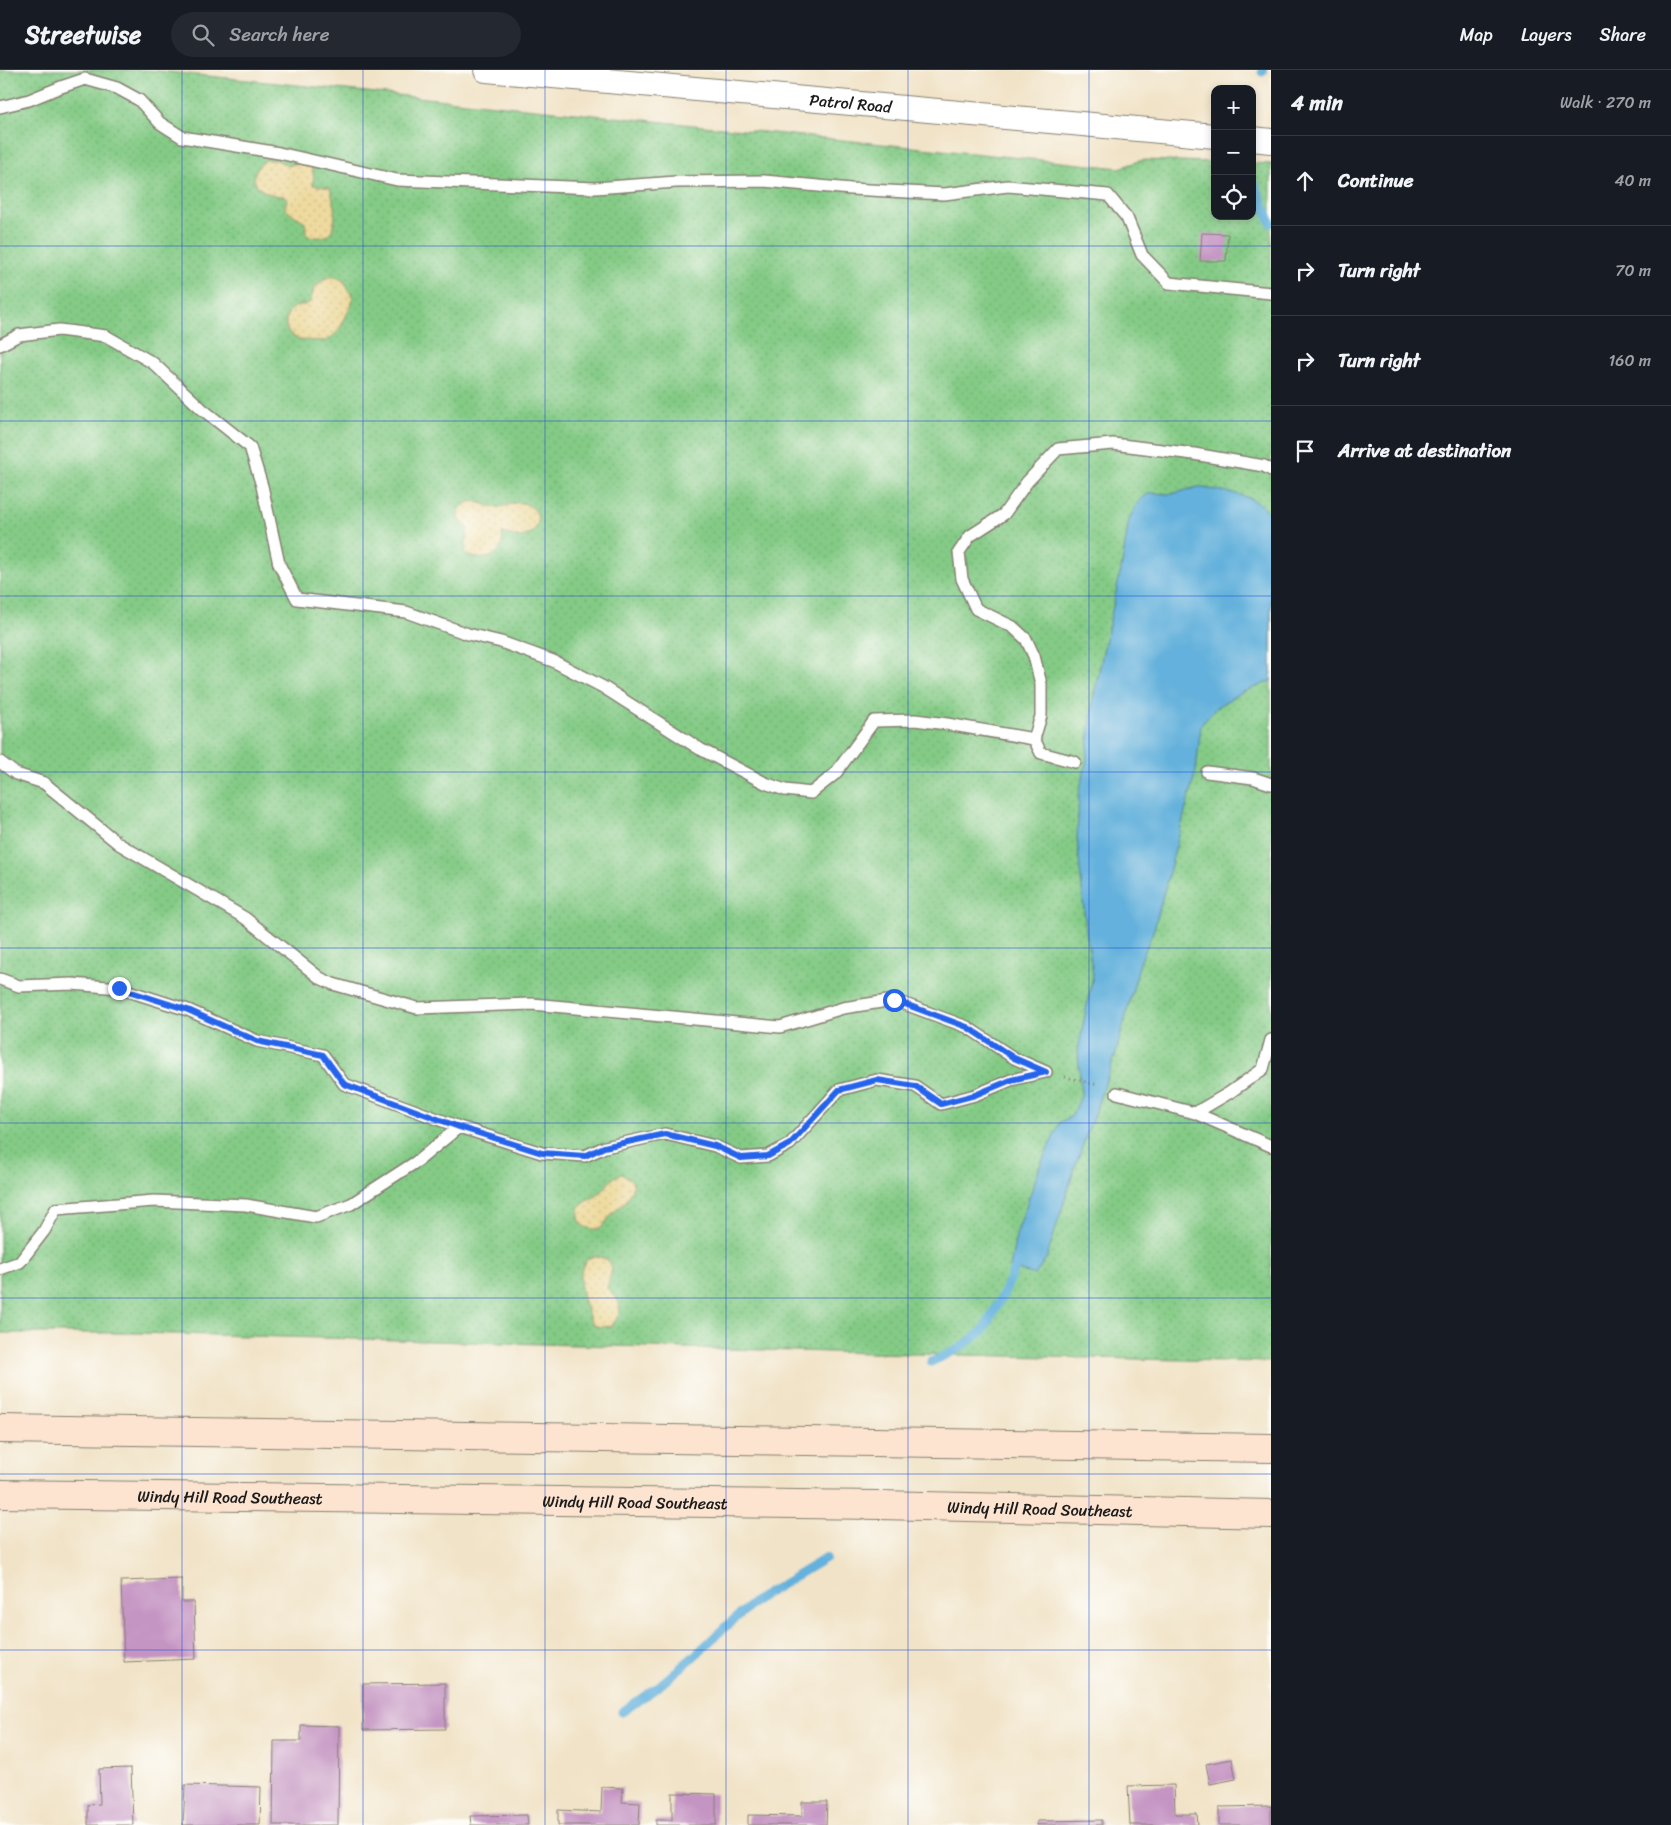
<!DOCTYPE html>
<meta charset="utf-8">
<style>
body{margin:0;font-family:Sriracha,sans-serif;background:#242831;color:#f1f3f6}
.controls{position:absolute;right:15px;top:15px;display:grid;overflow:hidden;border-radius:10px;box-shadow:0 2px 8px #0003}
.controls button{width:45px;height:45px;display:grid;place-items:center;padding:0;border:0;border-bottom:1px solid #363941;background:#171b24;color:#f1f3f6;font:25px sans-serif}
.stop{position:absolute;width:15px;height:15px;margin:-11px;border:4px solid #2563eb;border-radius:50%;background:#fff}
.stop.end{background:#2563eb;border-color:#fff;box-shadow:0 1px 5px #0008}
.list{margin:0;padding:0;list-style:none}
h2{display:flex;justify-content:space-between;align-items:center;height:65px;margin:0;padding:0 20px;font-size:21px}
h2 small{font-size:16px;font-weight:400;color:#9ea1a6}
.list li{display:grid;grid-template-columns:32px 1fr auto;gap:15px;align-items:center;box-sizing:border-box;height:90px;padding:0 20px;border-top:1px solid #363941}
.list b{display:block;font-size:19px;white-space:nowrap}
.list em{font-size:16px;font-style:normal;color:#9ea1a6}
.icon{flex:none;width:28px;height:28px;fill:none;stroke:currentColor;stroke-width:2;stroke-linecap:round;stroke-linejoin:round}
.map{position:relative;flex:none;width:1271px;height:1755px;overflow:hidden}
header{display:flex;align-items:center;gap:30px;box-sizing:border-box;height:70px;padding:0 25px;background:#171b24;border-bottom:1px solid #363941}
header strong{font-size:24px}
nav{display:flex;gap:28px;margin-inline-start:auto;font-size:18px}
.search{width:350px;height:45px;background:#242831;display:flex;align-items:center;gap:12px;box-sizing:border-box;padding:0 18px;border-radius:28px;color:#9ea1a6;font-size:19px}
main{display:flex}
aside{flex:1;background:#171b24}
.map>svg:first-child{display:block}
.grass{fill:url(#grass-dots);stroke:#507451}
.sand{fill:url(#sand-dots);stroke:#857b5d}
.water{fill:#63b1dc;stroke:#40667c}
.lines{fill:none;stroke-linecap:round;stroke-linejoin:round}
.stream{stroke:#63b1dc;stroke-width:9}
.building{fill:#c494c3}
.lane-casing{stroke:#868072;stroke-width:14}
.street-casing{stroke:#868072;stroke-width:26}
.secondary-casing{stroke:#868072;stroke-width:30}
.path{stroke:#868072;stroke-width:3;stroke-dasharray:1 4;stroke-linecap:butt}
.lane{stroke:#fff;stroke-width:11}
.street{stroke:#fff;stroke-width:24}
.secondary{stroke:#fde4d0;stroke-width:28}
.route{stroke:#2563eb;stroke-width:6}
.grid{fill:none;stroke:#1d4ed8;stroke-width:1;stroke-opacity:0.55}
.labels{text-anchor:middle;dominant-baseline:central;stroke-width:5;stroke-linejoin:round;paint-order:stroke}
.street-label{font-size:16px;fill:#1c1c1c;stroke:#fdfcf7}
</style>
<header>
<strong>Streetwise</strong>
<div class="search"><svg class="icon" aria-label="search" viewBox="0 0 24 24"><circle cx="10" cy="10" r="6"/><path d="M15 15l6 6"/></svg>Search here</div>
<nav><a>Map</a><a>Layers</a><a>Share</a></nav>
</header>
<main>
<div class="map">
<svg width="1271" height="1755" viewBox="0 0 1271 1755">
<defs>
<pattern id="grass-dots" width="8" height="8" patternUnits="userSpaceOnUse" patternTransform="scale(1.25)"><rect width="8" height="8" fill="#84cb86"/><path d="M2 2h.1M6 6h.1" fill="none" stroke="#71ae73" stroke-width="1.8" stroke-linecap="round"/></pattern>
<pattern id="sand-dots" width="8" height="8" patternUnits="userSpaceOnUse" patternTransform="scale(1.25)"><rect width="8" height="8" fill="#eeda9e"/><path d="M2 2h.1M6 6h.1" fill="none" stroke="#ccba88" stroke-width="1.8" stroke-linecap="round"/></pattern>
</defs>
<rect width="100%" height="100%" fill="#fdfcf7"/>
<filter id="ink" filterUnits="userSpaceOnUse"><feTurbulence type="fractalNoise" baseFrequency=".02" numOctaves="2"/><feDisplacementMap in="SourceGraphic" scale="10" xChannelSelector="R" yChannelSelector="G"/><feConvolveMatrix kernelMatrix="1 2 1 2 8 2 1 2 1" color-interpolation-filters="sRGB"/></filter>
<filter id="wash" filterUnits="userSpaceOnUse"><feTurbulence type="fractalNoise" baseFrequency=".0096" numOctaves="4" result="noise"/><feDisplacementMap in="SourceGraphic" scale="20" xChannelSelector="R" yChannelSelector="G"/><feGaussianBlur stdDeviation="1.12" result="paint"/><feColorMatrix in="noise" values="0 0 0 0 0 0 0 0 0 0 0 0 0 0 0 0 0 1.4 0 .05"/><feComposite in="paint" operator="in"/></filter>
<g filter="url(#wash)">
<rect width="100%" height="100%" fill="#f1e3c7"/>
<!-- grass -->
<path class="grass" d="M0,0H148L1120,98L1142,90L1215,92V146H1252V93L1271,94V1292L869,1283L138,1263H0Z"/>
<!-- sand -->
<path class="sand" d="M266,90H277L288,96C296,93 310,89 313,102C314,106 313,111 313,115L330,118C336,139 342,177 307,165C305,160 306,157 305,153C303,148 291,146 285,138L287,129L284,126C260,126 241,108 266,90Z
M327,207H336L344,211L353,228L351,236L339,260L332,267L326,271L299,270L290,264L286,258V249L289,241L298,235H305L310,232L315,217Z
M472,431C480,432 487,436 494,437C506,439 515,428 528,435C546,444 538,465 520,467C513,468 509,463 502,463C507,486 480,496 465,482L468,458C454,447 455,438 472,431Z
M621,1104L630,1109L634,1114L626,1131L614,1142L600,1159C590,1159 581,1159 579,1147C578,1142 578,1139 581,1136C586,1130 595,1128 601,1122C608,1115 610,1108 621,1104Z
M591,1187H600L609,1191L612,1199L607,1218C622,1233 624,1238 612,1256L600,1257L592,1254C585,1235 570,1201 591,1187Z"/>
<!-- water -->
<path class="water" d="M1198,417C1222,422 1258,422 1271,447V611L1238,624L1217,637L1201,655L1196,701L1154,859L1140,893L1115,986L1076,1094L1047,1187L1035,1205L1010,1198L1016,1165L1040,1096L1060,1052L1072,1046L1081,1026L1078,980L1093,905L1086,860L1077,769L1079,723L1086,693L1093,629L1122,494L1129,449L1138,432L1149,423L1171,424Z"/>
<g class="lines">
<!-- stream -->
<path class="stream" d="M1262,2L1263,0
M1255,115L1271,153
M931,1292L960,1278L983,1261L1004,1223L1014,1200
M622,1642L659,1616L692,1588L724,1558L758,1529L826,1488"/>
</g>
<g id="blocks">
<!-- building -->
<path class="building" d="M1202,163L1228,164L1226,191H1200Z
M182,1509V1532H194L196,1589L124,1592L121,1511Z
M445,1613V1659L363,1660V1614Z
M301,1655L339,1656L338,1755H273L274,1671H301Z
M1232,1689L1236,1709L1210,1714L1206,1694Z
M131,1698L133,1755H88V1735L100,1734L99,1699Z
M185,1715L261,1717L260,1755H183Z
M1174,1715L1175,1744H1197L1198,1755H1130L1128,1716Z
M602,1717L623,1718L622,1732L640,1733L639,1755H558V1740L601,1742Z
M672,1723L716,1724V1755H656V1750H672Z
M802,1732H827L826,1755H748V1745L802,1746Z
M1271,1736V1755H1219V1737Z
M527,1745L528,1755H471L470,1746Z
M1102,1750V1755H1037V1751Z"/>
</g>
</g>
<g filter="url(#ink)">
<use href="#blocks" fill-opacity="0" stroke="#868072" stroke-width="1"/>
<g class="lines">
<!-- lane casing -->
<g class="lane-casing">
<path id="lane" d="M0,37L29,30L61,17L85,9L117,18L139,30L160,53L182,67L279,83L397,110L595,118L676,112L764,111L851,119L944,124L1008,116L1108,125L1127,148L1142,185L1169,213L1271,223
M0,275L19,265L59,260L106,266L153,293L202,339L250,377L262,416L279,494L297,529L406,542L468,564L501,572L553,591L603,617L700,679L765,713L785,720L811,723L835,704L874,651L915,650L947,654L1034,669
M0,692L16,704L44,713L119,774L245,848L320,908L333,914L417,938L532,934L780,957L843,938L894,930L967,957L1014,988L1046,1002
M1075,692L1041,683L1034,669L1041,646V614L1034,586L1026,569L1013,557L976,539L962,509L959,482L970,466L1004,444L1027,412L1058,379L1113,374L1194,384L1264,396L1271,400
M1207,702L1253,708L1271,714
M0,909L19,916L72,914L119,918L188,940L257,971L323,985L344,1014L459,1057
M1117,1023L1195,1043L1271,1076
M1195,1043L1229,1023L1263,999L1271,970
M0,1199L20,1192L44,1161L56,1139L154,1131L246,1135L316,1147L351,1134L419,1090L459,1057L542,1083L585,1086L605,1077L665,1064L715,1076L741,1088L768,1086L790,1074L839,1020L877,1010L915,1016L941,1034L975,1025L1011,1010L1046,1002"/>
</g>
<!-- street casing -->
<g class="street-casing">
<g id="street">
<path id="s1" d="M486,0L1215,66"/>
<path d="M1252,69L1271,71"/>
</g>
</g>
<!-- secondary casing -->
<g class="secondary-casing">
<g id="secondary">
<path d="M0,1359L1271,1378"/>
<path id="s2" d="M0,1424L879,1435L1271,1444"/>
</g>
</g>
<!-- path -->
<path class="path" d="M1065,1007L1098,1015"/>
<!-- lane -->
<use href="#lane" class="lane"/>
<!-- street -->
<use href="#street" class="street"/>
<!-- secondary -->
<use href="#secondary" class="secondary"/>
</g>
</g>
<g class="lines" filter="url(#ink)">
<!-- route -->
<path class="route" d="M119,918L188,940L257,971L323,985L344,1014L459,1057L542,1083L585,1086L604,1077L665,1064L715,1076L741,1088L768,1086L790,1074L839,1020L877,1010L915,1016L941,1034L975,1025L1011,1010L1046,1002L1014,988L967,957L894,930"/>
</g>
<!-- grid -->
<path class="grid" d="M182,0V1755M363,0V1755M545,0V1755M726,0V1755M908,0V1755M1089,0V1755M0,176H1271M0,351H1271M0,526H1271M0,702H1271M0,878H1271M0,1053H1271M0,1228H1271M0,1404H1271M0,1580H1271"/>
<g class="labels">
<!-- street labels -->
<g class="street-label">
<text stroke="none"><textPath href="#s1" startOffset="366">Patrol Road</textPath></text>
<text stroke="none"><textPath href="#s2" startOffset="230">Windy Hill Road Southeast</textPath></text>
<text stroke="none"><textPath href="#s2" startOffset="635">Windy Hill Road Southeast</textPath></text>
<text stroke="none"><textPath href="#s2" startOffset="1040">Windy Hill Road Southeast</textPath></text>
</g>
</g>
</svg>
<div class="controls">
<button>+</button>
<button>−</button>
<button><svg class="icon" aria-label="locate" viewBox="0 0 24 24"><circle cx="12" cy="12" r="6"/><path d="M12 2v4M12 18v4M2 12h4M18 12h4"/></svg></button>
</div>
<div class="stop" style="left:894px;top:930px"></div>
<div class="stop end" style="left:119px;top:918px"></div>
</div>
<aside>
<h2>4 min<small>Walk · 270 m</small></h2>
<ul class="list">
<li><svg class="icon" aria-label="ahead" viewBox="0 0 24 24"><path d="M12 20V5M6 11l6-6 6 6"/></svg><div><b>Continue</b></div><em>40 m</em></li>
<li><svg class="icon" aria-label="right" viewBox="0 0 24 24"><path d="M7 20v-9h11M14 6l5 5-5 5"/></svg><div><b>Turn right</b></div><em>70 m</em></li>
<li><svg class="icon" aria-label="right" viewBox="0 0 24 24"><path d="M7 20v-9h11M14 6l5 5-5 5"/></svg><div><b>Turn right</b></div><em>160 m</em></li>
<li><svg class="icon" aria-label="arrive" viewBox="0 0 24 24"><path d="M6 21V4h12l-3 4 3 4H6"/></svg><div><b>Arrive at destination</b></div></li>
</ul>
</aside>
</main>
